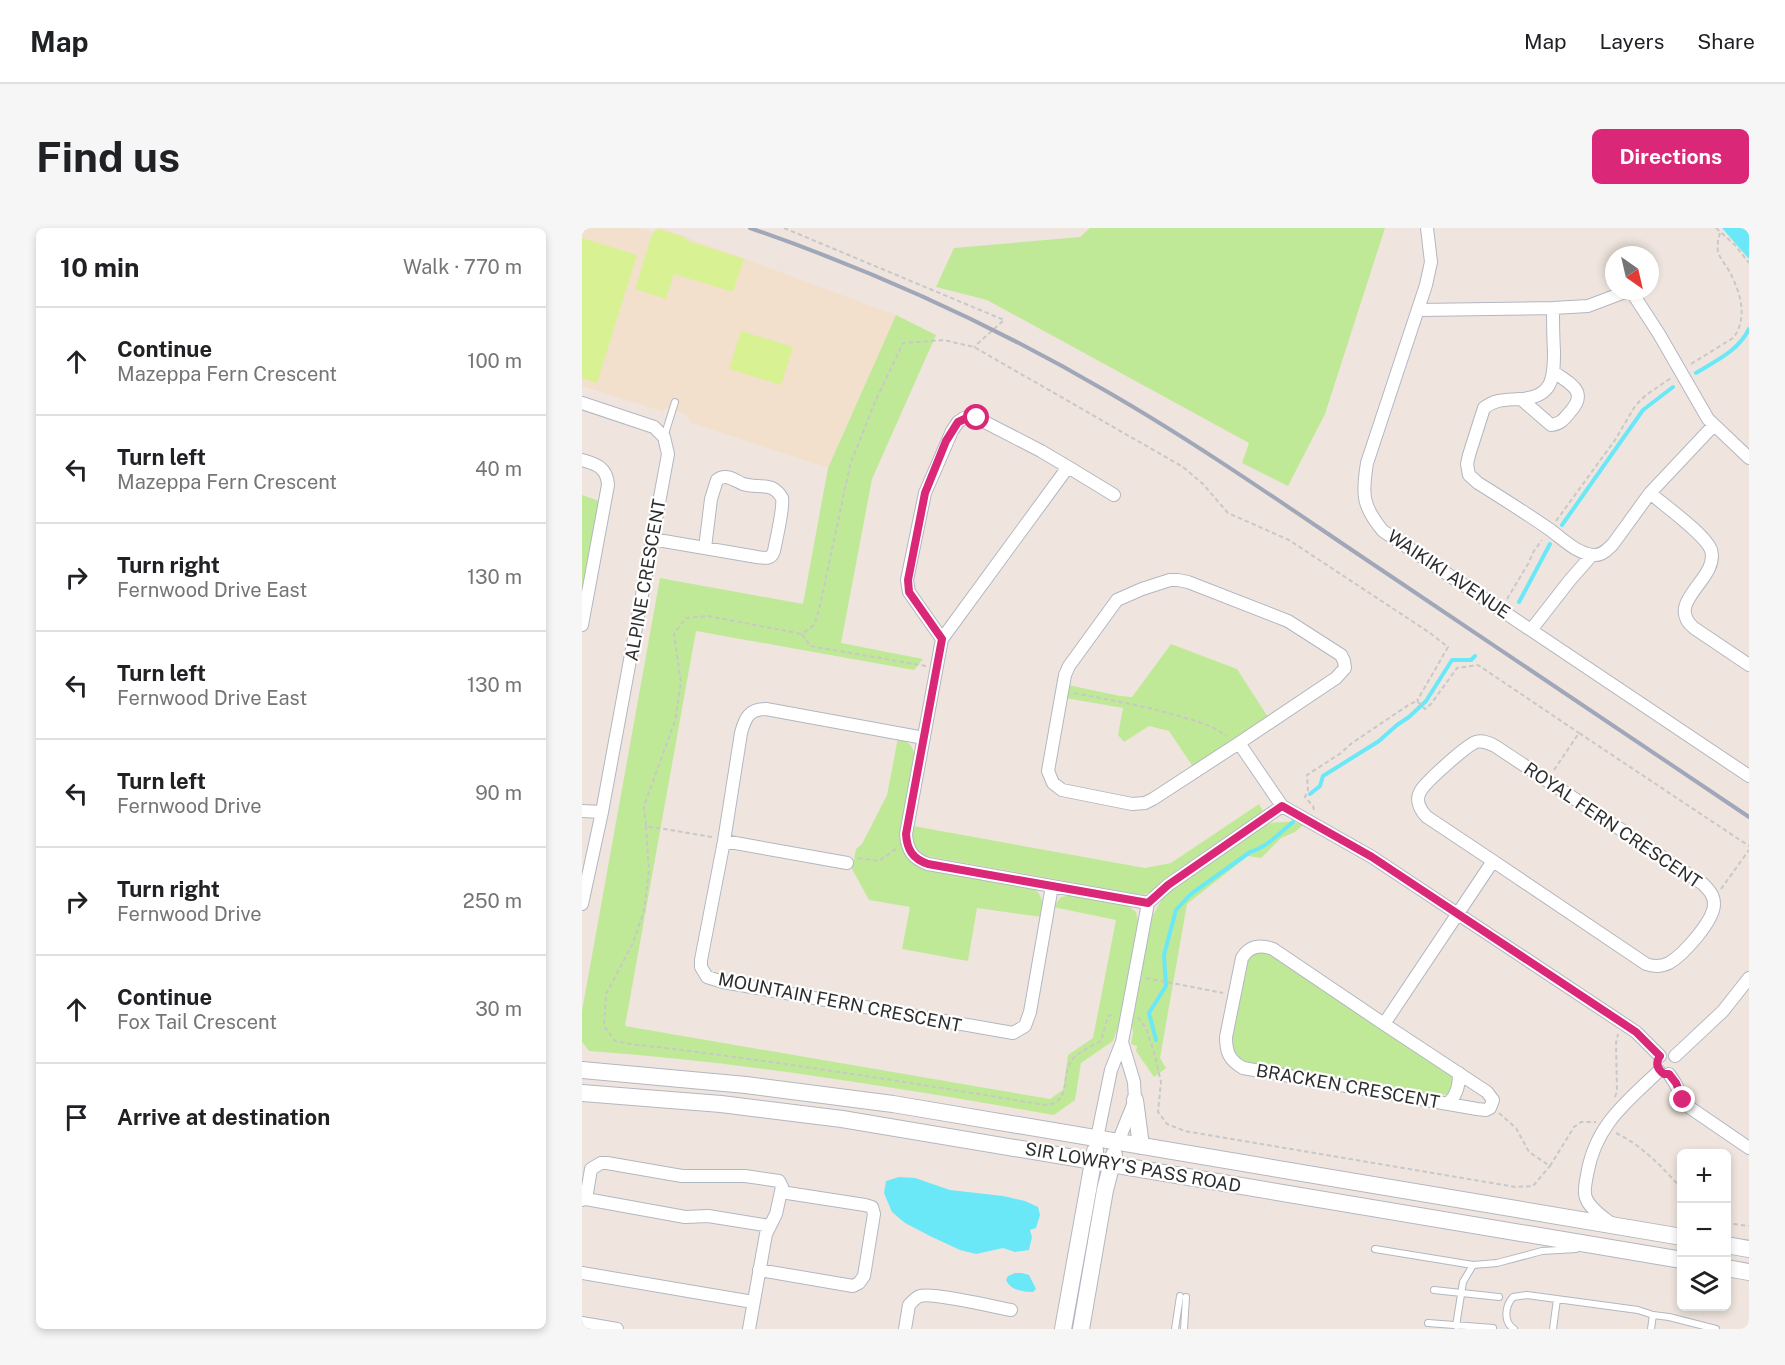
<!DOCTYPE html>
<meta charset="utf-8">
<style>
body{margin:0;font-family:"Public Sans",sans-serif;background:#f6f6f6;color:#202124}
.controls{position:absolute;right:18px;bottom:18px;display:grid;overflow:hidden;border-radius:9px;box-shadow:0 3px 9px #0003}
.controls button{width:54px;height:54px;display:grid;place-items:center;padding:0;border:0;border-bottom:2px solid #e0e0e0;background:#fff;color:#202124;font:30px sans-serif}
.compass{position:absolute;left:1023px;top:18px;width:54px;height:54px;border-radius:50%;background:#fff;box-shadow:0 3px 9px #0003;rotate:146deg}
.stop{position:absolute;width:18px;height:18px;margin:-14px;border:4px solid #db2777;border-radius:50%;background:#fff}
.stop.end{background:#db2777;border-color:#fff;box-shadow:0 2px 6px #0008}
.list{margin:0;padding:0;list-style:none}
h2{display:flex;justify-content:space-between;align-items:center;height:78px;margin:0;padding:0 24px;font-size:26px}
h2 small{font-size:20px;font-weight:400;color:#757577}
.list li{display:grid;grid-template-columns:39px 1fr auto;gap:18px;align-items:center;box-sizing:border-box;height:108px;padding:0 24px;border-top:2px solid #e0e0e0}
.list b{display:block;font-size:22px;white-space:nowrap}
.list p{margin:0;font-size:20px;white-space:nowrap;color:#757577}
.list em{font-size:20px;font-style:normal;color:#757577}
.icon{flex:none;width:33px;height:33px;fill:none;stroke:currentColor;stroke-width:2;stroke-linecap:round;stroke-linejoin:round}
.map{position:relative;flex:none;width:1167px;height:1101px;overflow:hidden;border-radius:9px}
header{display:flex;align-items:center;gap:36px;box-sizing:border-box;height:84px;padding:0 30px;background:#fff;border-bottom:2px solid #e0e0e0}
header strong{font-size:28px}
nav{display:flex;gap:33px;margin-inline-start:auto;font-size:21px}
.intro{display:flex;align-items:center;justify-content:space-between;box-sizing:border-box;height:144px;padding:0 36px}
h1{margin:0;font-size:42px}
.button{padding:15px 27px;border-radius:9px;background:#db2777;color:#fff;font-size:21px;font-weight:700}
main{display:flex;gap:36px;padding:0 36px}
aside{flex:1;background:#fff;border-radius:9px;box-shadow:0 3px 9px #0003}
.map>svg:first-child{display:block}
.education{fill:#f2e0cd}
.green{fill:#c0e997}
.pitch{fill:#d8f192}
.water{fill:#6ae8f8}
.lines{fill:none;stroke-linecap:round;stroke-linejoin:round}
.stream{stroke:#6ae8f8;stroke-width:4}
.lane-casing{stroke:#b2b7c1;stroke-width:8}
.street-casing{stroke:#b2b7c1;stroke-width:14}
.secondary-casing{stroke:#b2b7c1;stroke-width:18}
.path{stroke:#c8c8c8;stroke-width:2;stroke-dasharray:4.5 3;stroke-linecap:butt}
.lane{stroke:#fff;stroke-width:6}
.street{stroke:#fff;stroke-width:12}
.secondary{stroke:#fff;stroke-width:16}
.rail{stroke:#a0a7b8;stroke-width:4}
.route{stroke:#db2777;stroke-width:8}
.labels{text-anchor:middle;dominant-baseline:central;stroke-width:4.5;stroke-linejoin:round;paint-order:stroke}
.street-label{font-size:18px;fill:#2d2d2d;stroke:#fff}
</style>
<header>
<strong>Map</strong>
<nav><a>Map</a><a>Layers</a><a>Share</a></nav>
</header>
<div class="intro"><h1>Find us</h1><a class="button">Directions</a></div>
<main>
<aside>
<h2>10 min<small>Walk · 770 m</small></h2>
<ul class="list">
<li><svg class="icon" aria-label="ahead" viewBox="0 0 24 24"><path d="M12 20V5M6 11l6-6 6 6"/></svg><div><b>Continue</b><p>Mazeppa Fern Crescent</p></div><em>100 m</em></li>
<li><svg class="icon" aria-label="left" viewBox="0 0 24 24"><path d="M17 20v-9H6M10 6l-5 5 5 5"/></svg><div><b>Turn left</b><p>Mazeppa Fern Crescent</p></div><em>40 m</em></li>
<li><svg class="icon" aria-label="right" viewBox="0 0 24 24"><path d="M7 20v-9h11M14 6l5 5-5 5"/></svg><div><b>Turn right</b><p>Fernwood Drive East</p></div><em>130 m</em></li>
<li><svg class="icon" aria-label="left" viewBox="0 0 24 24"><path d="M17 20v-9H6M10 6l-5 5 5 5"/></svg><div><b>Turn left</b><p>Fernwood Drive East</p></div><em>130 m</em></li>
<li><svg class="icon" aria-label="left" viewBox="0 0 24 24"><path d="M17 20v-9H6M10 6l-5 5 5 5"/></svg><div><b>Turn left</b><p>Fernwood Drive</p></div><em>90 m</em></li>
<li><svg class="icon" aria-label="right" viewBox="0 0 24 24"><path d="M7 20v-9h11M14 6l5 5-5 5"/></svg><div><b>Turn right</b><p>Fernwood Drive</p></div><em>250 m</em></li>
<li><svg class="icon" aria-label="ahead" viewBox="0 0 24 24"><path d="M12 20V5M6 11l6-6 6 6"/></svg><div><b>Continue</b><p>Fox Tail Crescent</p></div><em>30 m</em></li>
<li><svg class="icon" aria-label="arrive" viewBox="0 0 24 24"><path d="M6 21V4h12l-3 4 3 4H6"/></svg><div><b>Arrive at destination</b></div></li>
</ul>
</aside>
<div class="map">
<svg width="1167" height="1101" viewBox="0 0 1167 1101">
<rect width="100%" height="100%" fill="#efe5de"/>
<!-- education -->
<path class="education" d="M0,0H53L71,4L77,0H80L314,87L246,240L107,194V191L104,186L83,180L82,184L0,158Z"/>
<!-- green -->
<path class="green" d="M508,0H803L743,186L706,258L660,235L667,215L405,72L354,59L372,20L498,9Z
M314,87L354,107L290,251L259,415L341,431L332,442L114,403L43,798L468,871L481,862L486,827L511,810L534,692L471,679L479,669L489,667L545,677L554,684L556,693L537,796L531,813L499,835L493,872L472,887C317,860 163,834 7,823L0,814V783L78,350L221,376L246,240Z
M0,267L17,273L0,370Z
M589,416L655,441L686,489L611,539L587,503L567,498L542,514L536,507L541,480L483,470L486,457L538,468L550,469Z
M316,510C325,513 330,516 332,525L317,610L324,628L340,639L449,659C462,666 461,676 460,689L395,680L386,733L320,721L328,679L287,672L270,641L274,621L280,616L305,567Z
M677,576L681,583L582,651L570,663L561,667L344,628C331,621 329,612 331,598L563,640L589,635Z
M710,593L721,597L713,604L699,610L679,630L666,628L605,676L578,830L584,840L572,849L554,823L555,818L549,816L551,805L550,798L568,698L571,687L580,671L591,660L684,597C691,593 701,595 710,593Z
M678,723L688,725L871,848L873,852L867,866L859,867L664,834C654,830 651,823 649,813L662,737L669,727Z"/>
<!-- pitch -->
<path class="pitch" d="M76,1L103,9V12L162,31L151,64L92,46L84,71L53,61L71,4Z
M0,10L55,27L15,155L0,150Z
M159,103L211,119L199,157L147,141Z"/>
<!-- water -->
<path class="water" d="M1140,0H1167V31Z
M317,949L333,950L368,962L421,968L443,973L456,979L458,987L454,1000L448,1002L450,1009L447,1022L433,1024L421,1020L394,1026L378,1022L348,1008L323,995L310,984L302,965L304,953Z
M433,1045H440L447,1047L454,1061L451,1064C441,1064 428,1062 424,1052L426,1048Z"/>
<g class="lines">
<!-- stream -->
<path class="stream" d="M1114,145C1135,132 1156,123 1167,101
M980,297L1061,182L1091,159
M937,374L968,316
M728,566L738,558L741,548L797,513L815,497L827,489L844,473L870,432H889L893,428
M574,812L567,785L584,758L582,727L594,682L609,666L668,624C685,619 698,605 711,594"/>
<!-- lane casing -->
<g class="lane-casing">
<path id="lane" d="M82,209L93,174
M793,1021L891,1037L915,1035L960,1023L994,1021
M852,1062L917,1069
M846,1095L911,1100
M874,1098L881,1054L891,1037
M593,1101L598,1068
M602,1101L604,1069
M932,1101C921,1094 923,1078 931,1069L945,1067L1056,1082L1071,1087
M971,1101L975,1071
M1069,1101L1071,1087L1087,1089L1134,1101"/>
</g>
<!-- street casing -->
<g class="street-casing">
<path id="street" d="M845,0L849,34L844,57L785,235C780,266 780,278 801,303L1167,548
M971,80C971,94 971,108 972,123C972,150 971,170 937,171C924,172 913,171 902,180L887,227L885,236L887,247L896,255C920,270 944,285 967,301C981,311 994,325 1011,327C1020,328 1026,321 1031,316L1068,265L1132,197
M837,82L971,80L1006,78L1043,64L1051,66L1077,106L1126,191L1167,230
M939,171L969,197C979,196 982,191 988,184C1007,163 988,156 972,144
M0,175L72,199L82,209L86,226L20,584L0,676
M0,232C15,236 25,240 26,257L0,397
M486,239L532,267
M1068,265C1082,277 1124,307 1129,322C1138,351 1081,374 1112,400L1167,437
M70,311L175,329C183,330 189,332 192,323C194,312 202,280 200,270C198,266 194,262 190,260C181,257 170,259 161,256C152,252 144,245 135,252L129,271L123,320
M949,402L988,352L1010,327
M360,411L327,364L325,352L343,265L370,203L376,194L382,190L387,189L395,190L459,223L486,239L360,411L324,606C325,622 331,631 346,636L566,675
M342,510L184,481C167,481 163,490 159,505L142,613L119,732V739L125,749L141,754L431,805L443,798L448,784L470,658
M657,515L754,450L763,440L762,433L759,427L706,393L606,354L596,352H588L560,361L535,372L487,438L483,447L466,543L471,555L480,562L550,576L563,575L571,571L657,515L700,578L790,629L1054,804L1078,828
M0,583L20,584
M142,613L265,635
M802,796L691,721C678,716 667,718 660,730L644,809C644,824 647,832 661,840L895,881L904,882L908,880L911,872L905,864L802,796L911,633L845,589C839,583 833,573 838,564C842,555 885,517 894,514C901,512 907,515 913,518L1121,656C1127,662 1132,667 1132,676C1132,693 1101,727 1087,735C1079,739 1072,739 1064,736L911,633
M1093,828L1141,783L1167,750
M1087,846L1093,855L1104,877L1167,920
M867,875C875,866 877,858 877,845
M515,910L529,842L540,814L566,675L586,657L700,578
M536,914L553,872L552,854L540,814
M4,971L9,941L19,935H25L100,948H163L197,953L200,959L194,986L184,1006L167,1101
M0,972L4,971L103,989L126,988L188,998
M1030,996C1021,989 1008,981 1004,970C1001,963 1004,954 1005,947C1013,898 1043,875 1077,843
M177,1042L271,1058L277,1055L282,1048L292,986L290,979L283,977L199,964
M0,1045L171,1074
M0,1095L35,1101
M323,1101L327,1077C331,1073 334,1069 338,1068C350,1064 413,1079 429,1082"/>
</g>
<!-- secondary casing -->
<g class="secondary-casing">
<path id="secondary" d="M0,842L164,857L311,876L1100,1009
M0,865L139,876L260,891L1100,1032
M553,872L559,918
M1144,1017L1167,1021
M1144,1040L1167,1044
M481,1101L513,923
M499,1101L523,962L532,927"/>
</g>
<!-- path -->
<path class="path" d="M202,0L422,92L392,119
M1134,0L1153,17L1167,35
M1109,136L1151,110C1167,90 1158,62 1146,41C1142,35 1138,30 1136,24C1135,17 1136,11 1138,5
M974,293L1033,212L1053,178L1064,167L1089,150
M925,371L946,336L952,323L960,312
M344,438L228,418L220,406L232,397L237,382L268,237L292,176L321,115L362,112L392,119L601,239L621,256L646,285L707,312L848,405L866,419L835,473
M492,465C528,472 563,478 597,488C613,493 631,497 644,508
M972,542L997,505L1167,618
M732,582L731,578L723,569L726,562L725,547L759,525L770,515L828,476L835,473L843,481L849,476L875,440L896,437L997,505
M64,598L67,643L62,683L51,715L24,766L22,798L33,813L49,816C188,832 325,854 463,877C491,874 478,848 490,832C496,824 510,818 519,813L526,788L533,786
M130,609L64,598L62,578L93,493L99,454L92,406L104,390L126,388L220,406
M276,630L297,633L314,621
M1139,661L1167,622
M564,750L641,765
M556,789L564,800L572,824L579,854L576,884L585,896L603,903L933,959L951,958L968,938
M1033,869L1035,863L1034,815L1036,806
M917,885L934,900L947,924L968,938L992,899L999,894H1014
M1034,905C1061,918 1080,939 1100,961
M1144,995L1167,998"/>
<!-- lane -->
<use href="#lane" class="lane"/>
<!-- street -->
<use href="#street" class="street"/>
<!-- secondary -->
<use href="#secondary" class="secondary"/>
<!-- rail -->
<path class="rail" d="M168,0C292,43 411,97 524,163C623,220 717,287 813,351C931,431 1049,510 1167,589"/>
</g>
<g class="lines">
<!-- route -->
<path class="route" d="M395,190L387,189L376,194L364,213L343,265L326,352L327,364L360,411L324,606C325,622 331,631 346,636L566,675L586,657L700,578L790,629L1054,804L1078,828C1073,835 1075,841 1082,846H1087L1094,855L1101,872"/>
</g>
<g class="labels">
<!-- street labels -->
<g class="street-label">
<text transform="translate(867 346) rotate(34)">WAIKIKI AVENUE</text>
<text transform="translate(63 352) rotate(-80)">ALPINE CRESCENT</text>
<text transform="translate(1031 597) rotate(34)">ROYAL FERN CRESCENT</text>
<text transform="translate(258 774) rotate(11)">MOUNTAIN FERN CRESCENT</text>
<text transform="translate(766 858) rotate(10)">BRACKEN CRESCENT</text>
<text transform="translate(551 939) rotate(10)">SIR LOWRY'S PASS ROAD</text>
</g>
</g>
</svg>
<div class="controls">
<button>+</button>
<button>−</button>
<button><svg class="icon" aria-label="layers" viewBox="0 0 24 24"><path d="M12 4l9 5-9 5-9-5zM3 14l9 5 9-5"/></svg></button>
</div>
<svg class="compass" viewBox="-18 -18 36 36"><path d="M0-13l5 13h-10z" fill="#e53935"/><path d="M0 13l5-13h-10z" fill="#757577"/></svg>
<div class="stop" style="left:395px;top:190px"></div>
<div class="stop end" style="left:1101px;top:872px"></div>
</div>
</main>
